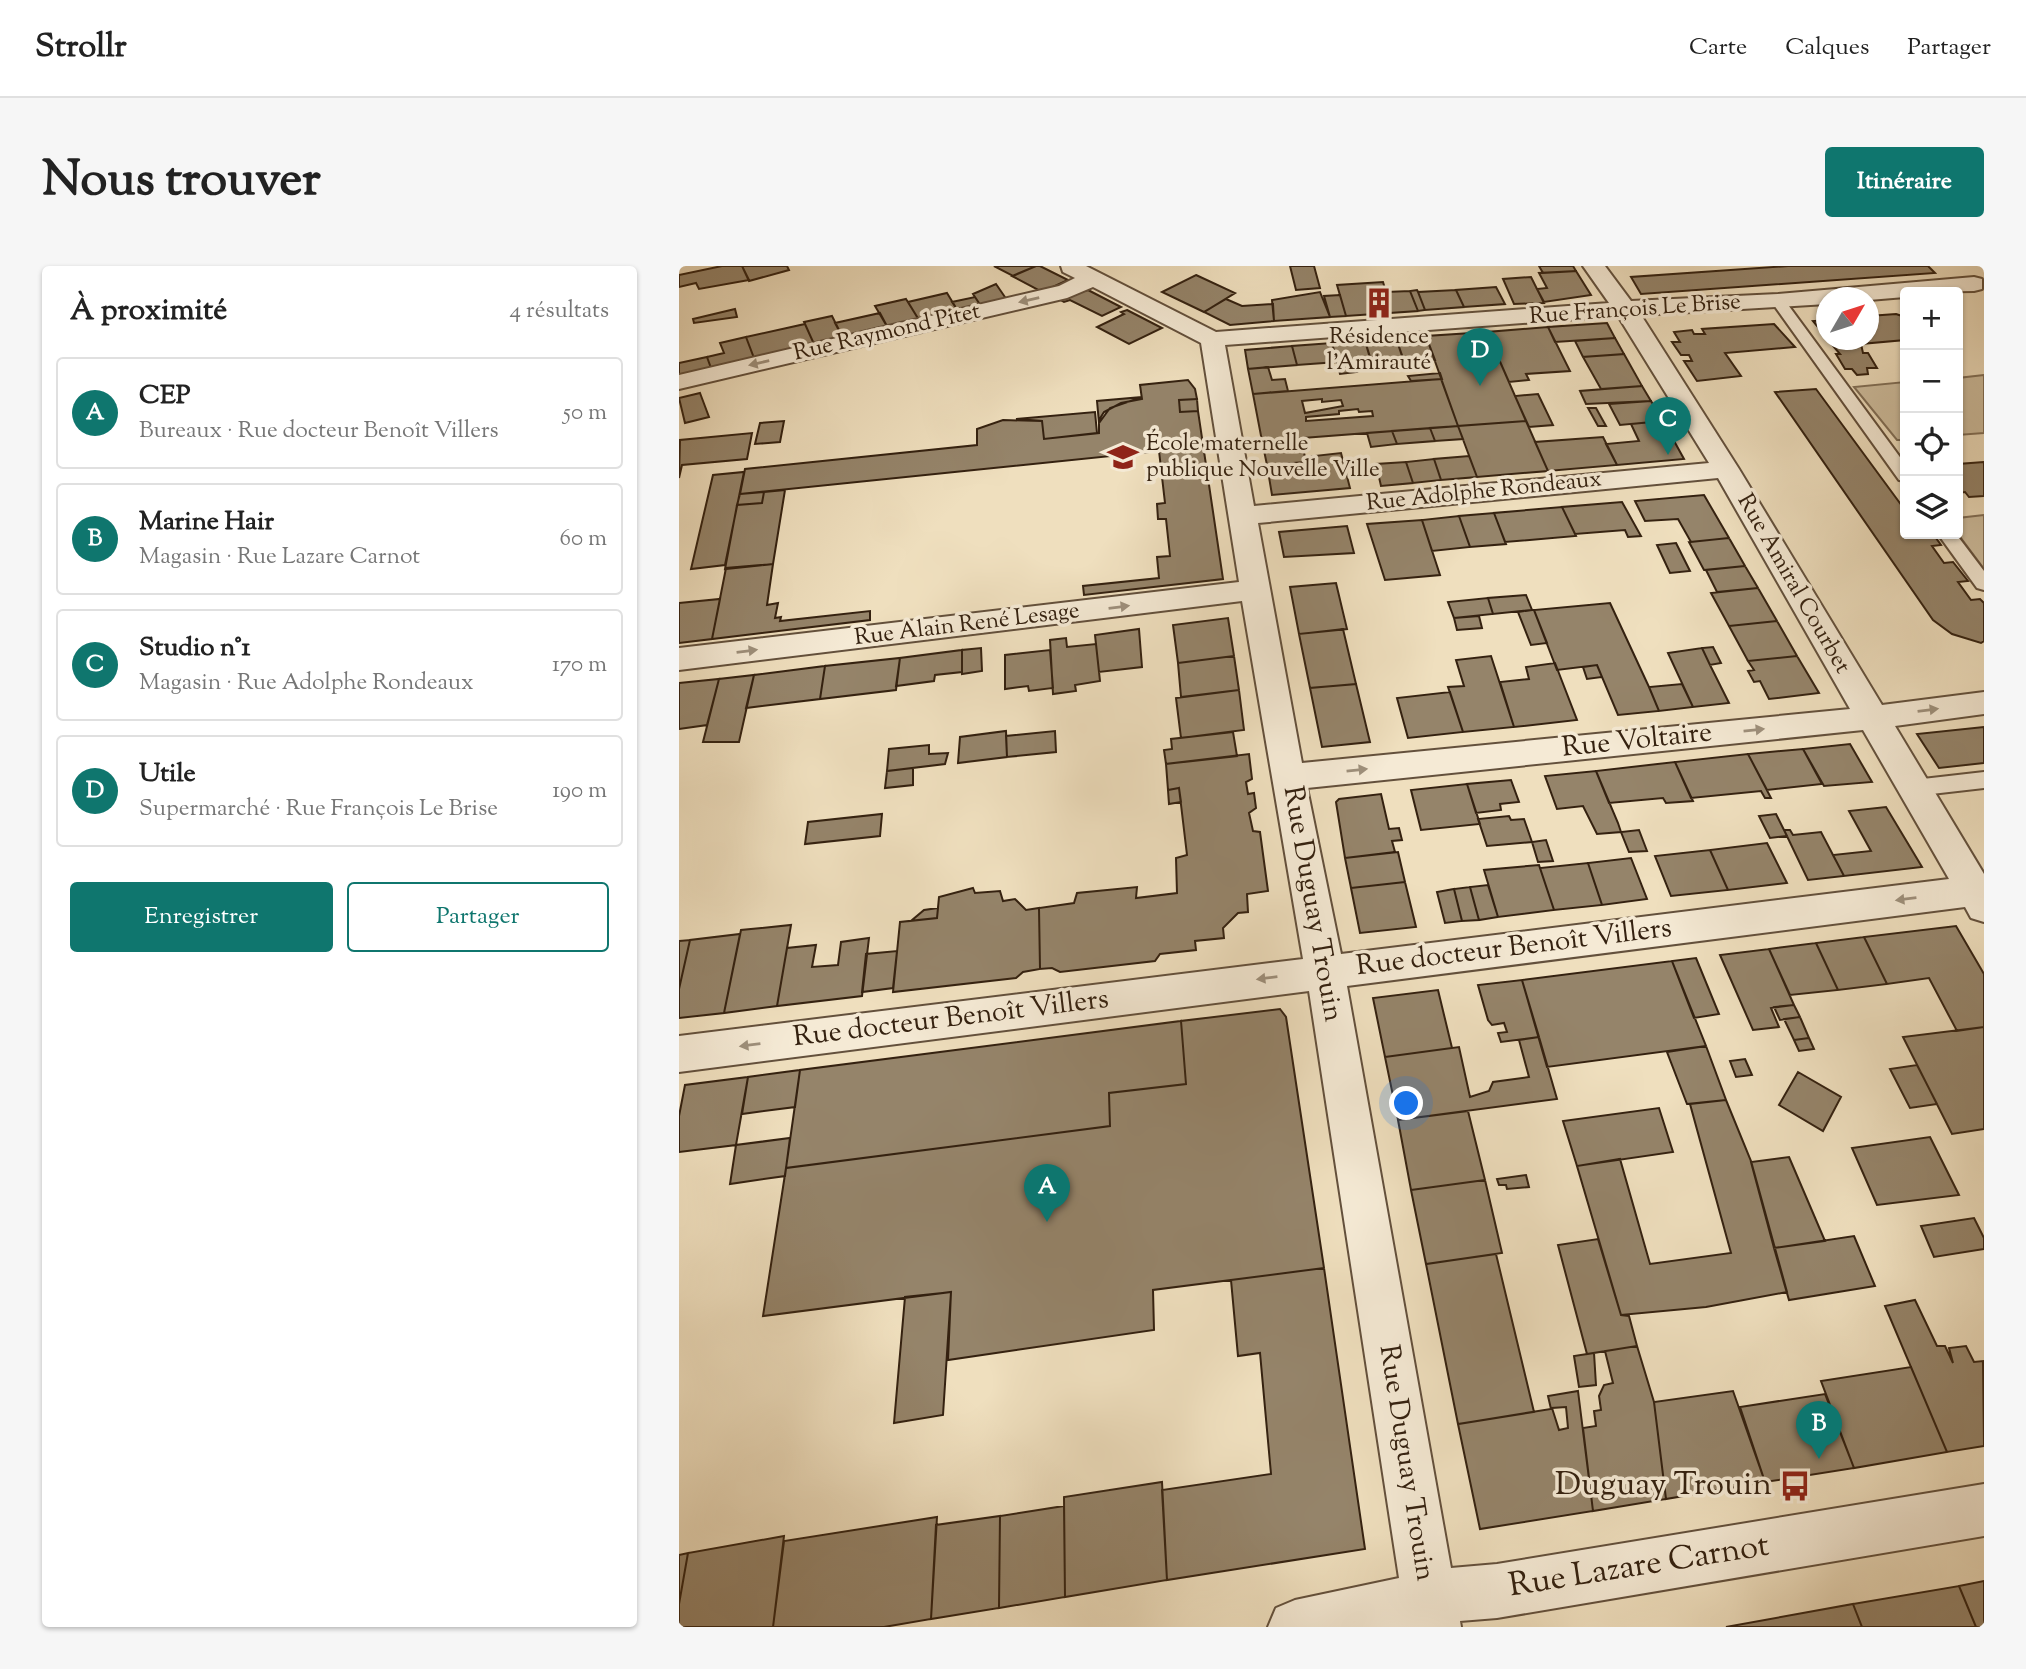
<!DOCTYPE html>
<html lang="fr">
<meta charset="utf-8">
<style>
body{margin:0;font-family:"Sorts Mill Goudy",serif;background:#f6f6f6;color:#222}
.controls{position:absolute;right:21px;top:21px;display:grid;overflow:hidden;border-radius:7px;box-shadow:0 2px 5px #0004}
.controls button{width:63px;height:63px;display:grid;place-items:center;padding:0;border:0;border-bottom:2px solid #e0e0e0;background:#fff;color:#222;font:35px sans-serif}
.compass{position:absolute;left:1137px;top:21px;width:63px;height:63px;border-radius:50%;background:#fff;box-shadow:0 2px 5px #0004;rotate:51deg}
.you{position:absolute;left:728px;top:838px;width:24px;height:24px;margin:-18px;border:5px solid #fff;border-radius:50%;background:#1a73e8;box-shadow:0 0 0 10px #1a73e833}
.badge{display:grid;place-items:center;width:46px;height:46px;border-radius:50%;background:#0f766e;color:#fff;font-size:23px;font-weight:700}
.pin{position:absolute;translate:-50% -58px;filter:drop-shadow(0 2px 4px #0008)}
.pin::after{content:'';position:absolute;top:37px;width:24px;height:21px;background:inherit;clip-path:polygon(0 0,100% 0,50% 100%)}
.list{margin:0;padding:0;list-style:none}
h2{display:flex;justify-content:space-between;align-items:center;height:91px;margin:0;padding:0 28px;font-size:30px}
h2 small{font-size:23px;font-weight:400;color:#767676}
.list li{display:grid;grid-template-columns:46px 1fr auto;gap:21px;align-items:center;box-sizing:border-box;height:112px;margin:0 14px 14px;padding:0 14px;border:2px solid #e0e0e0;border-radius:7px}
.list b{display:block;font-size:26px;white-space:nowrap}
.list p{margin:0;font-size:23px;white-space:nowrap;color:#767676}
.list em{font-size:23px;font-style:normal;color:#767676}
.actions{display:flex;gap:14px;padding:21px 28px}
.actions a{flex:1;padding:16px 0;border:2px solid #0f766e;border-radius:7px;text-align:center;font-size:24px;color:#0f766e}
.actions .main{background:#0f766e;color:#fff}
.icon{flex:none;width:38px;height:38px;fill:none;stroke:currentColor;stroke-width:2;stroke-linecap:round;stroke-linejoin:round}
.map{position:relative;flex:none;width:1305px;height:1361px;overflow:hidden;border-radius:7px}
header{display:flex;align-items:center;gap:42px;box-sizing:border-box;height:98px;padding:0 35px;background:#fff;border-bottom:2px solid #e0e0e0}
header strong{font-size:33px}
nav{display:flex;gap:38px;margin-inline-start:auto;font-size:24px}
.intro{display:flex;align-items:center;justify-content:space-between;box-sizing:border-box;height:168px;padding:0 42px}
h1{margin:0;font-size:49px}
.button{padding:18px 32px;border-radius:7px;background:#0f766e;color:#fff;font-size:24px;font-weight:700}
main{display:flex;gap:42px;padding:0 42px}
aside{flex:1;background:#fff;border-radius:7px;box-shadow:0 2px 5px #0004}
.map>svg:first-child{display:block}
.green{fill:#cfbfa0;stroke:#827058;stroke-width:2}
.building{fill:#95846a;stroke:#342110;stroke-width:2;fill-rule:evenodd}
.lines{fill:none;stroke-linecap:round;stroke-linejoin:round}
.service-casing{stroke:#63503c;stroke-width:4}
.minor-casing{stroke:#63503c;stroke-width:4}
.service{fill:#f5ead5;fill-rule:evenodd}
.minor{fill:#f5ead5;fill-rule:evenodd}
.oneway{fill:#9e907c}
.labels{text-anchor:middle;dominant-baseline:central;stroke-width:7;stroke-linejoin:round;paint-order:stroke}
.far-street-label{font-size:23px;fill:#342110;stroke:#f5ead5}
.far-poi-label{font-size:23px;fill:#342110;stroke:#f5ead5}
.street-label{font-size:28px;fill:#342110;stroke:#f5ead5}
.near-poi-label{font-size:33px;fill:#342110;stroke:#f5ead5;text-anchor:end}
.near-street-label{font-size:33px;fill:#342110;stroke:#f5ead5}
</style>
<header>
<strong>Strollr</strong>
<nav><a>Carte</a><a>Calques</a><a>Partager</a></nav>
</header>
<div class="intro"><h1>Nous trouver</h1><a class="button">Itinéraire</a></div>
<main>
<aside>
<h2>À proximité<small>4 résultats</small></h2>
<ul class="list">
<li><span class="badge">A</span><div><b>CEP</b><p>Bureaux · Rue docteur Benoît Villers</p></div><em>50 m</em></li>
<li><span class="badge">B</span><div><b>Marine Hair</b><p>Magasin · Rue Lazare Carnot</p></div><em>60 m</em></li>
<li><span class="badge">C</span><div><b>Studio n°1</b><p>Magasin · Rue Adolphe Rondeaux</p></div><em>170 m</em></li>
<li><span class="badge">D</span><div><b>Utile</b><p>Supermarché · Rue François Le Brise</p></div><em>190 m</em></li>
</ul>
<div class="actions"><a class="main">Enregistrer</a><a>Partager</a></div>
</aside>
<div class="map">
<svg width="1305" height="1361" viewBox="0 0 1305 1361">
<rect width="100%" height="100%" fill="#efdfbe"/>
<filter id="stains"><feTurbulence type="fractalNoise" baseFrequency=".00286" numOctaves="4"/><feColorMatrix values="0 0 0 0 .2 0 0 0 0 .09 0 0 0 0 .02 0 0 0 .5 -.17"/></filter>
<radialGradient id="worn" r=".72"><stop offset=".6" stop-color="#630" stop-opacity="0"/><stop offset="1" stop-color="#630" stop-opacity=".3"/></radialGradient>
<!-- green -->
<path class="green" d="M1305,109V167L1279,169V112Z
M1226,116V174H1218L1175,121Z
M1305,249V303L1279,268V252Z"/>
<!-- building -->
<path class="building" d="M43,0H63L70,14L20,23L17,17L0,21V9Z
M63,0H108L110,4L70,15Z
M315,0H357L334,10Z
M357,0H361L389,14L363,26L333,10Z
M611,0H635L641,22L617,24Z
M860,0H894L897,5L864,7Z
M1109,0H1249L1256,7L962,28L952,11Z
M897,5L912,29L865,36L858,23L868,22L860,7Z
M517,9L556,27L525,46L483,26Z
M852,11L865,37L835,38L824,13Z
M704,16L707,26L731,25L739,45L667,50L658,19Z
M317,18L328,34L302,40L294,28Z
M817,21L826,38L785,41L777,24Z
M409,24L442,41L423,50L391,34L385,36L378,32Z
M738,24L739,26L746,44L739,45L731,25Z
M777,24L785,41L746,44L739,26Z
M641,26L651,51L595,55L593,34Z
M268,27L279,45L240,54L229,36Z
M661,29L667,50L651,51L645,30Z
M296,31L302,40L279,45L273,36Z
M227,33L240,54L209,62L196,40Z
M547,33L563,40L594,38L595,55L551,59L525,46Z
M56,43L58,51L15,57L14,53Z
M448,44L483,62L450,78L418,61L445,48L442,46Z
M201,47L209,62L164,72L156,57Z
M1217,48L1226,51V74L1182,78L1184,87H1189L1198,102H1188L1189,108L1178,109L1173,103H1166L1157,88H1161L1149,74H1190V50Z
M153,50L164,72L135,78L125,56Z
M1148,54V72L1134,55Z
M928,57L936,72L876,76L869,61Z
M126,58L135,78L75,92L67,71Z
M1095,58L1116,81L1046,87L1062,110L1018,115L1005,95H1013L1010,89H1002L993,76H1001L995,66L1013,64L1015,68H1026L1023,63Z
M869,61L891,105L847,108L850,114L830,116L808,66Z
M808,66L847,155L779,160L747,70Z
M747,70L756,94L725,96L717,72Z
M67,71L75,92L32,102L28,91L45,87L41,77Z
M717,72L724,92L692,94L686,75Z
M936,72L945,88L904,91L896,75Z
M686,75L691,92L673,93L678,106L661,108L653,77Z
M653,77L658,96L618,99L613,80Z
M613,80L618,99L569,103L566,84Z
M945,88L963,120L922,123L904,91Z
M28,91L32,102L0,110V97Z
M589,101L593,114L606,113L609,125L574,128L569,103Z
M761,107L763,113L732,115L729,110Z
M762,113L779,160L583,175L574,128ZM643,133V136L662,134L664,140L626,147L623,135ZM679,143L680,146L693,145L694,150L627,155V151L660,148V145Z
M509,114L516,123L518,133L500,134L501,146L519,145L544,313L405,329L404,320L480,312L478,291L491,290L487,253H479L478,238L486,237L480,185L61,228L66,203L298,179V163L324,154L363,155L365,173L420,167V154L425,146L442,137L463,133L461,119Z
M963,120L972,135L907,138L901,125Z
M1137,123L1226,244V268H1254L1262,279L1253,280L1265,297L1274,296L1289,315L1279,316L1292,334L1301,333L1305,337V375L1302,377L1273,368L1254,354L1096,126Z
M21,127L30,151L6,157L0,132Z
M859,128L874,159L850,161L836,130Z
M463,131L431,142L420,157L418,135Z
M518,133L519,145L501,146L500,134Z
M972,135L984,155L941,159L930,138Z
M909,142H917L927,160H919Z
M416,146L418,167L365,173L363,155L337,153Z
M105,155L101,176L76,178L81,157Z
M847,155L869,205L798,211L779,160Z
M984,155L1005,193L938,199L927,178L960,175L952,158Z
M779,160L784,173L756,175L751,162Z
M751,162L756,175L718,178L713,165Z
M713,165L718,178L692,181L688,167Z
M73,167L68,193L3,199L0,212L1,174Z
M924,171L938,199L869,205L856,176Z
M622,172L627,196L588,199L583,175Z
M662,187L671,222L593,229L588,199L627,196L626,191Z
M790,190L798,211L762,214L755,193Z
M755,193L762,214L734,217L727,196Z
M727,196L734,217L702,220L697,198Z
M1305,196V230L1290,231L1286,226L1279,227V198Z
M65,206L46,299L12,303L34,209Z
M106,224L94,298L46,303L58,239L83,237L85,226Z
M85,226L83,237L58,239L61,228Z
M1025,229L1050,272L1012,276L999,253L966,255L956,235Z
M943,236L962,270L949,271L946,264L896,268L883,241Z
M883,241L897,270L826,276L815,247Z
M815,247L827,278L791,281L780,250Z
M780,250L791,281L753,285L743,254Z
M743,254L761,309L706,314L688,258Z
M668,260L675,287L605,291L600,266Z
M1050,272L1066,300L1025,304L1010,276Z
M997,277L1011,305L991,307L978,279Z
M94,298L88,339L99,337L96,352L102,351L101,355L191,345V354L33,373L47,302Z
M1066,300L1079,322L1038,326L1027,304Z
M657,317L668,363L620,368L611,321Z
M1079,322L1098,355L1050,360L1032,327Z
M847,329L853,344L814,348L809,332Z
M809,332L814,348L775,352L769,336Z
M41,333L33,373L0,377V337Z
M931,337L970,421L980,445L939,449L918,399L878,404L855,344Z
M853,344H855L868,377L852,379L839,346Z
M800,350L803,362L778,364L775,352Z
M549,352L555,390L499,397L494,359Z
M1098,355L1118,390L1069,395L1050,360Z
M460,363L463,401L420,406L416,369Z
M664,363L677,418L631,422L620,368Z
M387,372L388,381L417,378L421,415L396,419L397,425L374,428L371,374Z
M1034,381L1042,397L1031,399L1023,382Z
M302,382L303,405L283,408V384Z
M1023,382L1031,399L1050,437L1014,441L989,387Z
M283,384V406L256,409L255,415L217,420L221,392Z
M371,384L374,422L350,425L349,420L326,423V389Z
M555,390L560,424L502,431L499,397Z
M812,390L835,461L784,466L769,421L785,420L777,394Z
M1118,390L1140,427L1090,433L1081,415L1075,416L1069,405L1075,404L1069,395Z
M221,392L217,424L141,433L146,400Z
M876,397L898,454L835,461L821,416L850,413L847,401Z
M918,399L923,411L908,413L904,401Z
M146,400L141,433L67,442L75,409Z
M75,409L60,476H24L40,413Z
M40,413L28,459L0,463V417Z
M677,418L691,476L643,481L631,422Z
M1003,418L1014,441L980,445L970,421Z
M560,424L565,464L502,472L497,432Z
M771,426L784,466L729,472L718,432Z
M1305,461V497L1260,502L1238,468Z
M327,465L328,491L279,497L281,471Z
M376,465L377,486L328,491L327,470Z
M554,466L558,490L487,498L485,484L493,483L492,473Z
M1171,478L1193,516L1145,520L1124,483Z
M250,479V488L269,487L266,498L208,505L210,483Z
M1124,483L1143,518L1088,524L1069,488Z
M570,488L573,513L567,516L569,528L575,527L577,542L570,547L574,565L581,566L589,625L568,628L569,646L559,647L544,662L545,672L516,675L517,684L481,688L476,695L381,706L373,702L361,703L360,642L395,637L398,627L458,621L457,632L498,627L497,592L508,589L500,522L489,524L487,498Z
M1069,488L1092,532H1086L1082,525L1012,532L996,496Z
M996,496L1014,535L987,537L984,532L930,537L917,505Z
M234,502V519L206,522L208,505Z
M917,505L939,557L942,566L918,568L904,540L878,543L866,510Z
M832,514L840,536L821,538L822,544L797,547L788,518Z
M788,518L801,558L742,564L732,524Z
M500,522L502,536L490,538L489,524Z
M702,528L710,563L720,562L723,574L713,575L716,586L666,592L657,536L660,533Z
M1207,541L1243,601L1165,610L1154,589L1192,585L1170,545Z
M203,548L201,570L126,578L129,556Z
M1097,548L1108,570L1091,572L1080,550Z
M830,550L832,554L845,553L853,576L808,580L799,553Z
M960,564L968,585L950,586L942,566Z
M1105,564H1111L1114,569L1142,566L1165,610L1129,614Z
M867,574L874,595L859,596L853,576Z
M1088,577L1108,617L1049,624L1031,584Z
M1031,584L1049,624L992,630L976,590Z
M719,586L726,616L672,622L666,592Z
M952,592L968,633L923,639L909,597Z
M909,597L923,639L875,644L861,602Z
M860,599L875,644L819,651L805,604Z
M726,616L737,661L681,667L672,622Z
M809,619L819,651L800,654L791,621Z
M791,621L800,654L783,655L775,623Z
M294,622L296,627L321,625L324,635L336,633L347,644L360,642L361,703L344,706L337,712L214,726L221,656L258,652L260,631Z
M775,623L783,655L766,657L758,626Z
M259,642L258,652L232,655L245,644Z
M112,659L98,740L45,747L62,664Z
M1277,660L1305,708V761L1278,765L1250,712L1208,718L1185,671Z
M61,668L45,747L0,752V723L11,674Z
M1185,671L1208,718L1159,724L1137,677Z
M190,672L183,730L98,740L108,682L137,679L133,701L159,699L162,676Z
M11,674L0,723V675Z
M1137,677L1159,724L1111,729L1090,683Z
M1090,683L1115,739L1092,742L1100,761L1074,764L1041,689Z
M218,685L214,722L183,726L187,688Z
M1017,692L1040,748L1015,752L993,695Z
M993,695L1027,780L868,801L843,714Z
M843,714L860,771L822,776L819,767L828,766L825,757L813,759L809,754L799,719Z
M759,724L773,782L706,791L694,732Z
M1115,739L1121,751L1101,754L1095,741Z
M601,743L607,751L645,1002L474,1024L475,1064L269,1094L272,1026L84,1050L107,902L431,860L430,827L507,818L502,755Z
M1121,751L1130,772L1115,774L1105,753Z
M502,755L507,818L430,827L431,860L107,902L121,804Z
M1305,761V863L1273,868L1224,771Z
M860,771L878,833L719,854L706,791L780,781L791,831L810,825L814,816L850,811L840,774Z
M1130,772L1135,783L1120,785L1115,774Z
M1027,780L1047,834L1008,838L988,786Z
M1066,793L1073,809L1057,811L1051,795Z
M1238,799L1258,838L1231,842L1211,803Z
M121,804L116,841L63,848L69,811Z
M1119,806L1162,831L1144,865L1100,839Z
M69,811L57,879L0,886V850L6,819Z
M1047,834L1072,895L1108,1026L1027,1041L942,1049L898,900L941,893L971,998L1052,987L1011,838Z
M980,842L994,886L898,900L884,855Z
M789,845L806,914L732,924L719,854Z
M1251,871L1280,929L1198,939L1173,882Z
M111,872L106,910L51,918L57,879Z
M1110,891L1146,975L1095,982L1072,896Z
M847,909L850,921L828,923L827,919H820L818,913Z
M806,914L823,987L747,998L732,924Z
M1295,952L1305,972V983L1255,991L1242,960Z
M1175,970L1196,1020L1110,1034L1095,982Z
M919,973L942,1049L950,1050L958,1080L908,1088L879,979Z
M817,988L855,1146L779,1158L747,998Z
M645,1002L686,1283L488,1314L483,1224L592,1208L581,1087L559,1090L552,1014Z
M272,1026L264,1149L215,1157L226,1031Z
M1236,1034L1258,1080H1266L1274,1097L1270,1082L1287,1080L1295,1096L1304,1095L1305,1180L1268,1186L1206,1040Z
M958,1080L975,1136L987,1233L914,1245L904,1162L917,1160L915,1145L922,1144L920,1130L925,1119L934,1117L926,1085Z
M915,1087L917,1119L900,1121L895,1090Z
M1232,1101L1268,1186L1175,1202L1142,1115Z
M899,1125L914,1245L801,1263L779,1158L872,1143L869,1130ZM887,1141L889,1162L880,1164L873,1142Z
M1054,1125L1086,1216L987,1233L975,1136Z
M1146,1128L1175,1202L1086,1216L1061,1141Z
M483,1216L488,1314L386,1331L385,1231Z
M385,1240L386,1331L320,1342L321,1250Z
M321,1250L320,1342L252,1353L257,1259Z
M258,1251L252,1353L205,1361H94L105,1275Z
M105,1270L94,1361H0V1338L9,1287Z
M9,1287L0,1338V1289Z
M1305,1315V1361H1297L1280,1320Z
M1280,1320L1297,1361H1183L1174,1338Z
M1174,1338L1183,1361H1047Z"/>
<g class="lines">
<!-- service casing -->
<g class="service-casing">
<path id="service" d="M1099,31L1104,32L1226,198V215L1220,214L1092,35Z
M1259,268H1277L1305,305V324L1298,322Z
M1305,506V522L1235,530L1227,528L1224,522L1227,516L1235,514Z"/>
</g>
<!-- minor casing -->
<g class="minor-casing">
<path id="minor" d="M382,0H407L537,66L930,37L904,0H926L952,35L1099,28L1295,11L1303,13V23L1295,25L1226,26V31L1190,34V32H1148V38L962,49L1060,203L1203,439L1305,426V448L1216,460L1305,608V656L1292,652L1286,641L668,720L772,1302L818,1298L1305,1218V1270L818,1352L781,1355L782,1361H589L597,1342L616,1334L720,1312L630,725L0,806V770L624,693L563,335L0,404V382L560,316L522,77L414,21L388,32L0,123V109L380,20L396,12L384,6ZM939,50L1030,197L575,240L546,79ZM1039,212L1171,443L623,497L579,257ZM1184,464L1270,613L662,688L628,522Z"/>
</g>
<!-- service -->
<use href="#service" class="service"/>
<!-- minor -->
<use href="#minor" class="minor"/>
</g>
<!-- one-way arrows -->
<defs><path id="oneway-solid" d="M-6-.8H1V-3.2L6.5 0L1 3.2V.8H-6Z" transform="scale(1.75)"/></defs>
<g class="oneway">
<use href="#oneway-solid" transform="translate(350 34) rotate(167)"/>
<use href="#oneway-solid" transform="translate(80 97) rotate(167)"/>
<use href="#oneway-solid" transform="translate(440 341) rotate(-7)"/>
<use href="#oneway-solid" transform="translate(68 385) rotate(-7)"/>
<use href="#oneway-solid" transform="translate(1249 444) rotate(-7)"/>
<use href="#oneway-solid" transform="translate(1075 464) rotate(-6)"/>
<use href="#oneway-solid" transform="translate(678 504) rotate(-6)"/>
<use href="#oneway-solid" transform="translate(1227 633) rotate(173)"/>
<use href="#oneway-solid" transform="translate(588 712) rotate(173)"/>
<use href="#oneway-solid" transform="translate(71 779) rotate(173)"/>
</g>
<!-- icons -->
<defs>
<g id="building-bare" transform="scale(2.415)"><path d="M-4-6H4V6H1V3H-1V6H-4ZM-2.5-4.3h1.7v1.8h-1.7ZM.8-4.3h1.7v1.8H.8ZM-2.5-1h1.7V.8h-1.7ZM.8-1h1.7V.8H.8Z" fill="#8f2418" stroke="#f5ead5" stroke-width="2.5" paint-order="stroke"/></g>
<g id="school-bare" transform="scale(2.415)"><path d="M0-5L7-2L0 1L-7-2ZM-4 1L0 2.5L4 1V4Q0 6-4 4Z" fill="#8f2418" stroke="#f5ead5" stroke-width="2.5" paint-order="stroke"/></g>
<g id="bus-bare" transform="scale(2.415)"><path d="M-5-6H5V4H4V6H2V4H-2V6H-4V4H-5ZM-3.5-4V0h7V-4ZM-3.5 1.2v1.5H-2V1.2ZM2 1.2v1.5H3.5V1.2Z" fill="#8f2418" stroke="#f5ead5" stroke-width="2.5" paint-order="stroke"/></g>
</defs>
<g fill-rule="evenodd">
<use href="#building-bare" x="700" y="37"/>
<use href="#school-bare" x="444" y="191"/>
<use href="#bus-bare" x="1116" y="1220"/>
</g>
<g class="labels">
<!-- far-street labels -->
<g class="far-street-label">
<text transform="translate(956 44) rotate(-4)">Rue François Le Brise</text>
<text transform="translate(208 67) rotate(-13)">Rue Raymond Pitet</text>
<text transform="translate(805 226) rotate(-6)">Rue Adolphe Rondeaux</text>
<text transform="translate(1114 318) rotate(60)">Rue Amiral Courbet</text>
<text transform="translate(288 359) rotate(-7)">Rue Alain René Lesage</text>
</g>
<!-- far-poi labels -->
<g class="far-poi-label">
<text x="700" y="71">Résidence<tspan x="700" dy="26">l'Amirauté</tspan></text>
<text x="467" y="178" text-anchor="start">École maternelle<tspan x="467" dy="26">publique Nouvelle Ville</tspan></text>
</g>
<!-- street labels -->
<g class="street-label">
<text transform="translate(958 475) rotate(-6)">Rue Voltaire</text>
<text transform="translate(633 638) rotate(80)">Rue Duguay Trouin</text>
<text transform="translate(835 682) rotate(-7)">Rue docteur Benoît Villers</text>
<text transform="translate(272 753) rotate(-7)">Rue docteur Benoît Villers</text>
<text transform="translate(727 1197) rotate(81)">Rue Duguay Trouin</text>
</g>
<!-- near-poi labels -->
<g class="near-poi-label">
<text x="1093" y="1220">Duguay Trouin</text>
</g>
<!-- near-street labels -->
<g class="near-street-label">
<text transform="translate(960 1301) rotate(-9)">Rue Lazare Carnot</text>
</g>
</g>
<rect width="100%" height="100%" filter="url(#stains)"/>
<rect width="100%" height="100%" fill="url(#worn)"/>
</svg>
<div class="controls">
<button>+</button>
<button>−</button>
<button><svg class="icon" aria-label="locate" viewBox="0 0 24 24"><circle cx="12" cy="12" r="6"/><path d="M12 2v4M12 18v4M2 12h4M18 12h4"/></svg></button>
<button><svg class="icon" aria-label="layers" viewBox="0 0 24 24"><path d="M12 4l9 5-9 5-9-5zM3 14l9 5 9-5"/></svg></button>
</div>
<svg class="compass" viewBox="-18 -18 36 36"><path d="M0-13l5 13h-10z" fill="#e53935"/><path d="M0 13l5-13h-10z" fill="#767676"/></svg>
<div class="you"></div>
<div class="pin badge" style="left:368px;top:956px">A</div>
<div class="pin badge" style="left:1140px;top:1193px">B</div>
<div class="pin badge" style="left:989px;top:189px">C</div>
<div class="pin badge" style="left:801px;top:120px">D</div>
</div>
</main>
